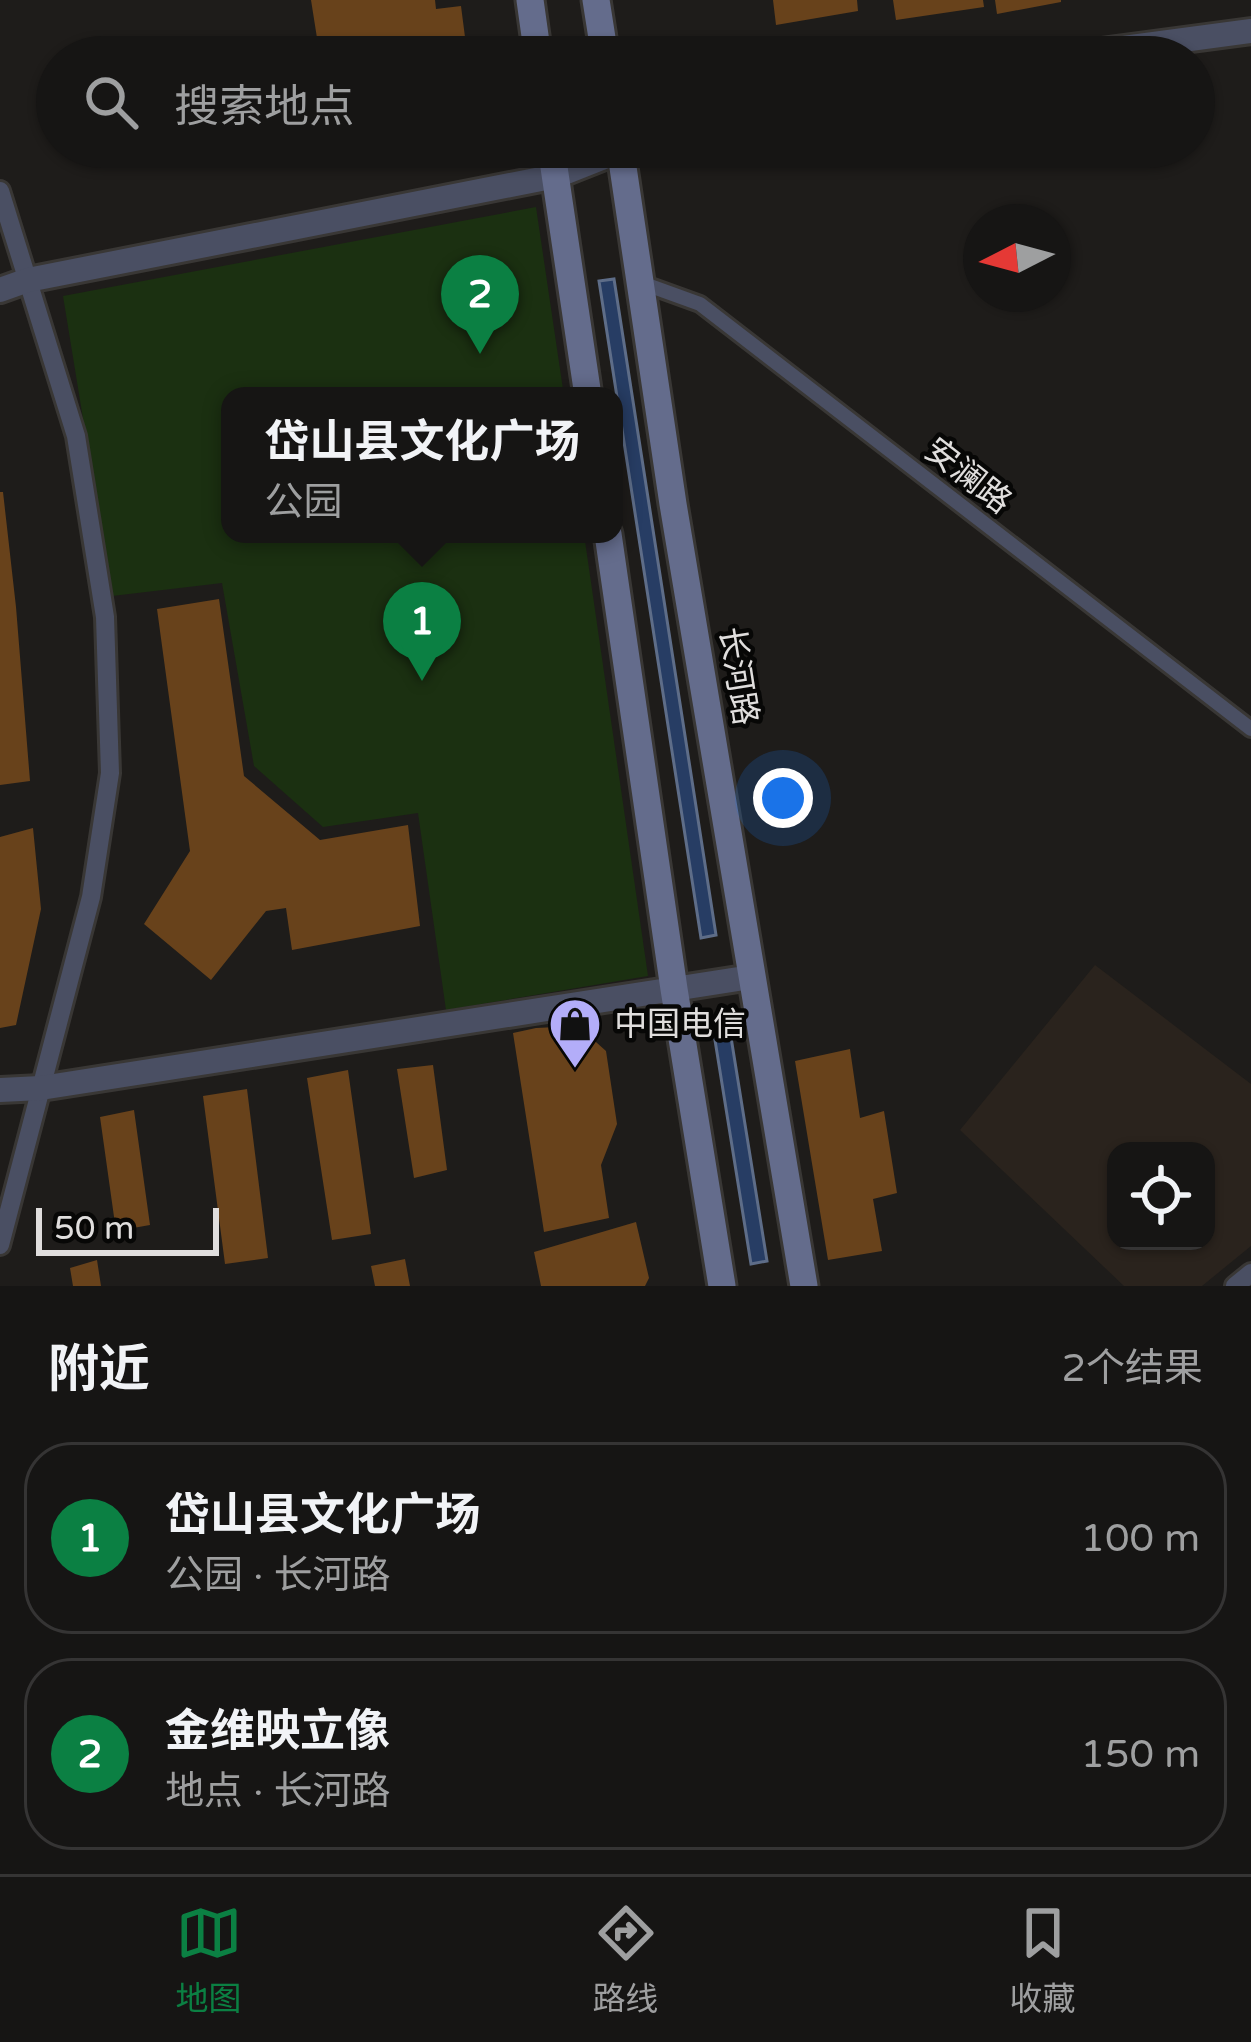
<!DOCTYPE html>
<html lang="zh">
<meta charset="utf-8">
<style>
body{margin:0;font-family:"Varela Round","Noto Sans SC",sans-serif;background:#232222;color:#f1f3f6}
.controls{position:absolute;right:36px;bottom:36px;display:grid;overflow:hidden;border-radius:24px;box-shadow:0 3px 9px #0004}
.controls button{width:108px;height:108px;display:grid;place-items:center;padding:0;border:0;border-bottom:3px solid #353434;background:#161514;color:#f1f3f6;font:60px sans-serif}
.compass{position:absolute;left:963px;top:204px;width:108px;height:108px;border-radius:50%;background:#161514;box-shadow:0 3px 9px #0004;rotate:264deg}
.scale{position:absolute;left:36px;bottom:30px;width:183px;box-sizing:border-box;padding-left:12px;border:6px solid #e0dedd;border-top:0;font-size:33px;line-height:42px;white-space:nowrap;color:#e0dedd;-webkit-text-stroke:9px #070706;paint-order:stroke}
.you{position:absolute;left:783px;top:798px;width:42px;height:42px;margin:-30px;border:9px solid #fff;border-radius:50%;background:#1a73e8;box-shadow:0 0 0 18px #1a73e833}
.badge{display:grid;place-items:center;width:78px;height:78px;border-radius:50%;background:#0b8043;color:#fff;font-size:39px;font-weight:700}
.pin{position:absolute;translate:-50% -99px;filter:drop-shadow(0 3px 6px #0008)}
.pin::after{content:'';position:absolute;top:63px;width:42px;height:36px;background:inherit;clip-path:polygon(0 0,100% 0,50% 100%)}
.popup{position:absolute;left:221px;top:387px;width:402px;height:156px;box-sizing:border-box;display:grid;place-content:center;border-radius:24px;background:#161514;filter:drop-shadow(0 3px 9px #0005);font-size:39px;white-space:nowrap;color:#9e9fa0}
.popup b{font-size:45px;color:#f1f3f6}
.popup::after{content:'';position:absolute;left:50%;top:100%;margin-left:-24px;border:24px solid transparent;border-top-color:#161514}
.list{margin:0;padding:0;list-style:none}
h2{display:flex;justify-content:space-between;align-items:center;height:156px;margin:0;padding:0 48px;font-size:51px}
h2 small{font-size:39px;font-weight:400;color:#9e9fa0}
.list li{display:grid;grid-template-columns:78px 1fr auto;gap:36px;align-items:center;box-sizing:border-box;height:192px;margin:0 24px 24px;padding:0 24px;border:3px solid #353434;border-radius:48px}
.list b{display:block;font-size:45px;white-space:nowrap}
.list p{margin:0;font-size:39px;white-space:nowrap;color:#9e9fa0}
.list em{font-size:39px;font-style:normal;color:#9e9fa0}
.icon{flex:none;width:66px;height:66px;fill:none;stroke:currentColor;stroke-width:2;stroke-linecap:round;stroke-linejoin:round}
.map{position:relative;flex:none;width:1251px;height:1286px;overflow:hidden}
.search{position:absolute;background:#161514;box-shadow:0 3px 9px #0004;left:36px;right:36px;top:36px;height:132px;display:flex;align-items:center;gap:30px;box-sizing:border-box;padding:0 42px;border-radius:66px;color:#9e9fa0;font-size:45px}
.sheet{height:588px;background:#161514}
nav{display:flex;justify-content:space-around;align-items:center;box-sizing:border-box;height:168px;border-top:3px solid #353434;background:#161514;font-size:33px;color:#9e9fa0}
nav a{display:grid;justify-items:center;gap:6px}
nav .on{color:#0b8043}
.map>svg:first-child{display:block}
.built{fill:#2a231d;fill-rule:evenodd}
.green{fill:#1b3011}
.water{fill:#273d64;stroke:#5e6d88;stroke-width:3}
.building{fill:#68421b}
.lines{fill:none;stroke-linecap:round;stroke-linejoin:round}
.pedestrian-casing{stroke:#393735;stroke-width:20}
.minor-casing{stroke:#393735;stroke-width:24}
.tertiary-casing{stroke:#393735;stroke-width:30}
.secondary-casing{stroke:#393735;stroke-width:33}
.pedestrian{stroke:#4a4f63;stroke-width:14}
.minor{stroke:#4a4f63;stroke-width:18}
.tertiary{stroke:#4a4f63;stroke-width:24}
.secondary{stroke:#646c8c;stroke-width:27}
.labels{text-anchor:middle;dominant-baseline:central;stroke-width:9;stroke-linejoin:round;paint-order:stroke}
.street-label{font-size:33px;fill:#e0dedd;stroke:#070706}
.poi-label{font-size:33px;fill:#e0dedd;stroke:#070706;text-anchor:start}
</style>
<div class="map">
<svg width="1251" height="1286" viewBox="0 0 1251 1286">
<rect width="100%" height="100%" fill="#1e1c1a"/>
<!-- built -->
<path class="built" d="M1095,965L1251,1084V1246L1202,1286H1124L960,1130ZM1116,1151H1206V1241H1116Z"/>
<!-- green -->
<path class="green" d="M536,207L564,396H230V534H584L648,976L446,1010L418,813L323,827L254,766L222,583L112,596L63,296Z"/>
<!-- water -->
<path class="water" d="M614,279L716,935L701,938L599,281Z
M730,1031L767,1261L751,1264L714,1034Z"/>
<!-- building -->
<path class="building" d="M311,0H435L436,9L461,6L465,37L461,57H320Z
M773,0H857L858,11L776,25Z
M893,0H983L984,7L896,20Z
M995,0H1061V2L997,14Z
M0,492H3L16,607L30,781L0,785Z
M219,599L244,776L320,840L408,825L420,926L292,950L286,908L266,911L211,980L144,924L190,851L157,609Z
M33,828L41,909L16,1025L0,1028V837Z
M578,1026L606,1051L617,1124L601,1165L609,1218L544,1232L513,1033L536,1028Z
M850,1049L860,1118L884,1111L897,1193L873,1199L882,1251L828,1260L795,1061Z
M433,1065L447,1170L414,1178L397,1069Z
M348,1070L371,1234L332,1240L307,1078Z
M247,1089L268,1258L225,1264L203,1096Z
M134,1110L150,1225L116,1231L100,1117Z
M636,1222L649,1278L645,1286H541L534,1252Z
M405,1259L410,1286H375L371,1266Z
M97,1260L101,1286H73L70,1268Z"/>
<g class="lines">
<!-- pedestrian casing -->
<g class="pedestrian-casing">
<path id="pedestrian" d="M642,283L700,304L1251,729"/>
</g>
<!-- minor casing -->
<g class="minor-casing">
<path id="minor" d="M0,191L76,436L105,617L110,773L91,897L0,1245
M1235,1286L1251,1273"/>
</g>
<!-- tertiary casing -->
<g class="tertiary-casing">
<path id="tertiary" d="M1056,57L1251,31
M0,290L28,280L556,176L629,147
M0,1090L41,1088L751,977"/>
</g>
<!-- secondary casing -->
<g class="secondary-casing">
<path id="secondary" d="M530,0L538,57
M596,0L605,57
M551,147L588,396
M620,147L673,504L804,1286
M608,534L674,989L722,1286"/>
</g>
<!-- pedestrian -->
<use href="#pedestrian" class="pedestrian"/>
<!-- minor -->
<use href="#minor" class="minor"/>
<!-- tertiary -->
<use href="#tertiary" class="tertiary"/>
<!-- secondary -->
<use href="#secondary" class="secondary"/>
</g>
<!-- icons -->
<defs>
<g id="shop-pin" transform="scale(2.7)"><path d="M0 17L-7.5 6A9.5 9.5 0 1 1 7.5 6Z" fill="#b3adf9" stroke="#070706"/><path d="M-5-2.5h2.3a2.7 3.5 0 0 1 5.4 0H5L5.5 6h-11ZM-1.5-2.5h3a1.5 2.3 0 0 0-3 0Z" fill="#111"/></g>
</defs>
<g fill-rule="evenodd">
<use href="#shop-pin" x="575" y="1024"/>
</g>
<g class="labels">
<!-- street labels -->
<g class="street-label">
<text transform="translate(968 476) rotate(38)">安澜路</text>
<text transform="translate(738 676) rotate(81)">长河路</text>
</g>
<!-- poi labels -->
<g class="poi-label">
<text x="614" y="1024">中国电信</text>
</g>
</g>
</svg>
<div class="controls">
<button><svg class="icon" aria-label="locate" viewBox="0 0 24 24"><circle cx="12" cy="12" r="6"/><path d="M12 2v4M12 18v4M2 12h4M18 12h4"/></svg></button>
</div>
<svg class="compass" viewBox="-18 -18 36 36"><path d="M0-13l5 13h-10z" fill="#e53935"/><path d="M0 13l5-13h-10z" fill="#9e9fa0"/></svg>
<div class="scale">50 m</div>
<div class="you"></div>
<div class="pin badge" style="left:422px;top:681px">1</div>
<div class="popup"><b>岱山县文化广场</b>公园</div>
<div class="pin badge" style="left:480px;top:354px">2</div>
<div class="search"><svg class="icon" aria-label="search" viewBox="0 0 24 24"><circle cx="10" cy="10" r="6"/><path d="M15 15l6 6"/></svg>搜索地点</div>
</div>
<section class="sheet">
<h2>附近<small>2个结果</small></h2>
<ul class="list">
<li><span class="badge">1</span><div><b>岱山县文化广场</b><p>公园 · 长河路</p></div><em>100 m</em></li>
<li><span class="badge">2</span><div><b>金维映立像</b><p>地点 · 长河路</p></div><em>150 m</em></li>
</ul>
</section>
<nav>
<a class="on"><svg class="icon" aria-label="map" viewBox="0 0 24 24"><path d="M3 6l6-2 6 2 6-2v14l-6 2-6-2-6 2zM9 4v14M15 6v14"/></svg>地图</a>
<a><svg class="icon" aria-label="directions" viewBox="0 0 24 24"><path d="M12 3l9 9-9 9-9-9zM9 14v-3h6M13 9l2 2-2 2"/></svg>路线</a>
<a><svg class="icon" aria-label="saved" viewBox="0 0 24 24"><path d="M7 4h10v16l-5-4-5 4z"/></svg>收藏</a>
</nav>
